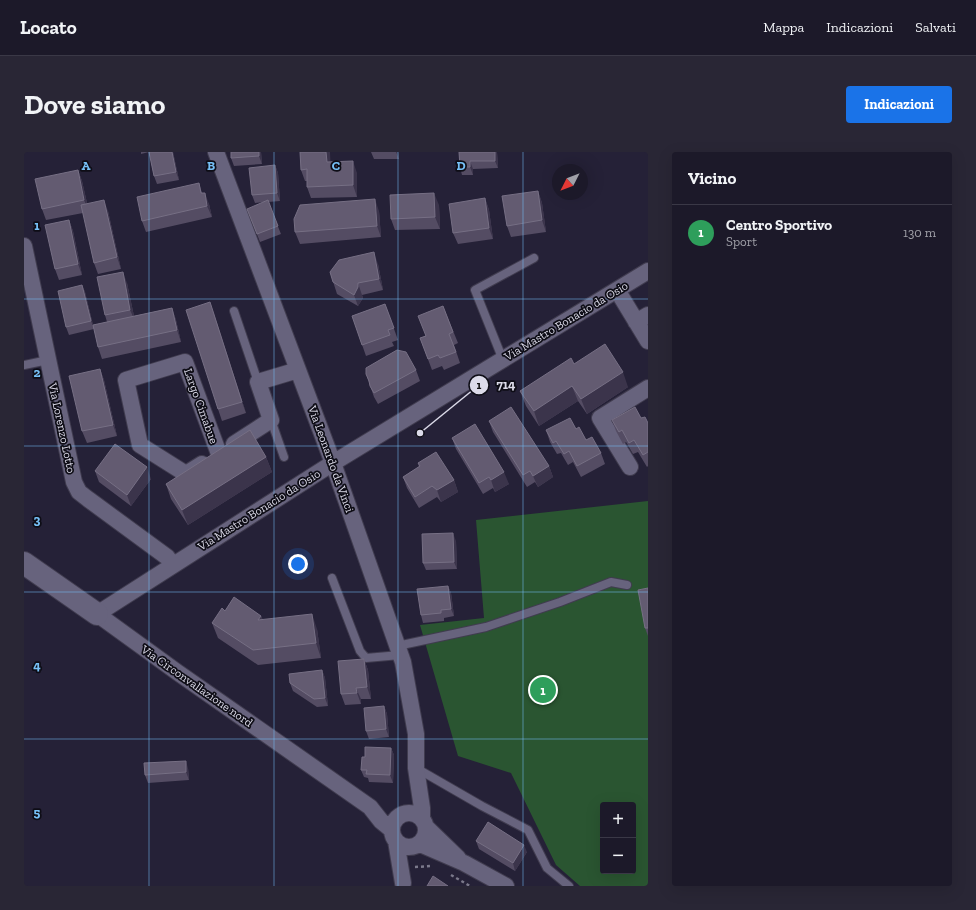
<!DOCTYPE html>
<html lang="it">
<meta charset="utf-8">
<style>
body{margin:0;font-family:"Zilla Slab",serif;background:#292635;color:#f1f3f6}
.controls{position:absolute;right:12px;bottom:12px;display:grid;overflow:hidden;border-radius:4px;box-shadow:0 4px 16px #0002}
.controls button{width:36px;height:36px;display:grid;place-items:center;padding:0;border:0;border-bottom:1px solid #3a3846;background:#1c1929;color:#f1f3f6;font:20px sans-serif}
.compass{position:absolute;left:528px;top:12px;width:36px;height:36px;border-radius:50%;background:#1c1929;box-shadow:0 4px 16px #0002;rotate:228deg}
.you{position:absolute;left:274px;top:412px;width:14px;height:14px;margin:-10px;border:3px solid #fff;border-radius:50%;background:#1a73e8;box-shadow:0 0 0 6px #1a73e833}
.badge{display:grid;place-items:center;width:26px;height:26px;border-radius:50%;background:#1a73e8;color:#fff;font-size:13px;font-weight:700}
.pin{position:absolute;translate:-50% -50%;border:2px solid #fff;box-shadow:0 1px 4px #0006}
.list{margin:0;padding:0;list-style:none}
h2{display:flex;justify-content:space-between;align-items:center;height:52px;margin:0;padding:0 16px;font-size:17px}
h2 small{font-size:13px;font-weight:400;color:#a0a0a8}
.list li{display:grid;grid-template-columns:26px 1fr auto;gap:12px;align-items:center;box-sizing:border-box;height:56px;padding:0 16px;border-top:1px solid #3a3846}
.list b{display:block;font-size:15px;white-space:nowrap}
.list p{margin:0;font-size:13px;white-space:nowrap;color:#a0a0a8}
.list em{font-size:13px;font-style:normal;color:#a0a0a8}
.map{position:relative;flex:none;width:624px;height:734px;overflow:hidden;border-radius:4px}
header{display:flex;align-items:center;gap:24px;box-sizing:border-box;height:56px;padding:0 20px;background:#1c1929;border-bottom:1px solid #3a3846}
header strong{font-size:19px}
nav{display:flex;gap:22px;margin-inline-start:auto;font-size:14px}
.intro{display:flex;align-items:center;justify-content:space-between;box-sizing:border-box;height:96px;padding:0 24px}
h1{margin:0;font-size:28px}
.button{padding:10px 18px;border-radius:4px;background:#1a73e8;color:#fff;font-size:14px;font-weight:700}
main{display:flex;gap:24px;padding:0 24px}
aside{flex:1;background:#1c1929;border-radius:4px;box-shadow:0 4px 16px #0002}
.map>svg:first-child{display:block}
.park{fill:#2a5531;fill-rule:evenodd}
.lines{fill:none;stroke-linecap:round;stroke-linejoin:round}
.lane-casing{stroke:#403c4f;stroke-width:10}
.street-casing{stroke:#403c4f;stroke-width:18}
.secondary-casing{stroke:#403c4f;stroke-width:24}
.path{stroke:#7b798b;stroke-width:2.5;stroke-dasharray:3 3;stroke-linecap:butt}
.lane{stroke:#67637d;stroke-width:8}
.street{stroke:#67637d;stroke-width:16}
.secondary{stroke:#67637d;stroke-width:22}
.wall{fill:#544c63}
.shaded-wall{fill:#3b344b}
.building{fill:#635b71;stroke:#766f84}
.grid{fill:none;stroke:#76c0f7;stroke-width:1;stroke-opacity:0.55}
.labels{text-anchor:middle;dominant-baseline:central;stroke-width:3.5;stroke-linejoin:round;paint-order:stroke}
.street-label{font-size:12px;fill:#dcdbe9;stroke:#0e0d16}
.grid-label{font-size:13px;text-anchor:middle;font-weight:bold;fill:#76c0f7;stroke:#0e0d16;stroke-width:3.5;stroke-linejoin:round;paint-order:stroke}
.leader{fill:none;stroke:#dcdbe9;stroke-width:1.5}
.callout-dot{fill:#dcdbe9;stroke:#0e0d16;stroke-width:1.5}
.mark-label{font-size:12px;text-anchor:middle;font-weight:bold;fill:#111}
.callout-label{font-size:13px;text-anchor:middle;font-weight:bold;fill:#dcdbe9;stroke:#0e0d16;stroke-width:3.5;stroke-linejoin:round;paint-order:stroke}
</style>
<header>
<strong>Locato</strong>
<nav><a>Mappa</a><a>Indicazioni</a><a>Salvati</a></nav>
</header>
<div class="intro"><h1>Dove siamo</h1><a class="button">Indicazioni</a></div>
<main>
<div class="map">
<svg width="624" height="734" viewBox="0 0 624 734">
<rect width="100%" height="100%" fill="#252137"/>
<!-- park -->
<path class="park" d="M624,349V734H556L532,713L487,621L434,604L396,473L460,466L452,368ZM579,653H609V719H579Z"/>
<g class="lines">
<!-- lane casing -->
<g class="lane-casing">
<path id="lane" d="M210,159L234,230
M479,208L451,138L510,106
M0,213L24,208
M247,268L260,305
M308,426L336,499L342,506L376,503
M373,494L462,475L536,450L587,430L603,433
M392,616L458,654L504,678L523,716L545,734"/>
</g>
<!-- street casing -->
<g class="street-casing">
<path id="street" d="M192,0L309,311L379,510L392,582V616L398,656V666
M0,94L50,330L55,340L64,347L143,405L149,413
M593,138L624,189
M612,170L624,163
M210,292L247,268L234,230L274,218
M178,312L162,322L116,293L102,228L161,210L195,302
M606,315L576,266L624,236
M368 678a17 17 0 1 1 34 0a17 17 0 1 1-34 0Z
M403,676L434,706
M368,678L357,669L346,655L153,520L73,462L309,311L624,119
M372,689L379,731
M396,692L440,711L482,734"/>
</g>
<!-- secondary casing -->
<g class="secondary-casing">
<path id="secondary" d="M0,411L73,462"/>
</g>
<!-- path -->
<path class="path" d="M391,715L408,714
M427,723L446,734"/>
<!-- lane -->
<use href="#lane" class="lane"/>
<!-- street -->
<use href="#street" class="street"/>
<!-- secondary -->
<use href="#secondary" class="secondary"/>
</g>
<!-- wall -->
<path class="wall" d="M117,0H149L155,28L133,32L130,24L125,0L117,2Z
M237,0L238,12L210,14L207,6Z
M276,0H306V10L333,21V45L287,46L283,35V29H281L277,18Z
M347,0H374L375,7H350Z
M435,0H473L474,16L449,17V23H438L436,15Z
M251,13L254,21L256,49L244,50L257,82L236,90L226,64L240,50L231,51L228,43Z
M54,18L58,29L63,51L84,59L97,117L74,122L70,111L59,61L22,68L18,57Z
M175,31L178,41L185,52L188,65L122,80L118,69Z
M514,39L518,51L522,80L487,85L483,74Z
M461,46L465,58L469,87L434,92L429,81Z
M415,53L416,77L371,78L367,67Z
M355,59L357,85L276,92L271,80Z
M45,68L49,79L58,123L35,128L31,117Z
M354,112L359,138L338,143L339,146L334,154L313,142L306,120Z
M103,131L110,164L148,156L152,168L157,190L78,207L74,195L70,177L45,183L42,175L58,133L61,140L69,173L83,170L81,163Z
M186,150L222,261L198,269L194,257Z
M361,152L374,188L368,190L370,194L342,204L328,164Z
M419,154L434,191L430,193L436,211L420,218L418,214L408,218L396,186L401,184Z
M550,212L604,235L563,262L554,249L515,274L502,254L496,239Z
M76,217L80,228L93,284L63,291L58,279Z
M392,218L396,229L354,252L350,245L342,222Z
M617,266L624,271V314L623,315L614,300L609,302L602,290L599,292L592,279L588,268Z
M465,269L525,314L529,325L514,335L511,330L503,335L469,280Z
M552,277L562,288L577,301L581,312L557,325L549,310L544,313L537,301L533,302L526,290L522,278Z
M428,286L485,332L471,340L469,336L459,342L432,297Z
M242,305L248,320L164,373L147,347L142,332Z
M394,311L430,328L434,340L417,350L413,345L395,356L383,336L379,325L395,315Z
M71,319L127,327L107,354L75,330Z
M432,389L433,417L402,418L399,411Z
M424,434L427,441L430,464L420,466V469L399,471L397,463Z
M624,436V484L621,476Z
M201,459L237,464L239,468L293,477L297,506L234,513L194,486L188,471Z
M340,507L344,518L347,547H337V552L321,553L317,542Z
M298,518L301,526L304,554L293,555L269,539L266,531Z
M360,554L363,562L365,585L345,587L342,579Z
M367,596L370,603L369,631L345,630L344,626L340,625L337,618L341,605Z
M164,616L165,628L124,631L121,623Z
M452,689L503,700L491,719L455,697Z"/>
<!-- shaded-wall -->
<path class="shaded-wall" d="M148,0H149L155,28L152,20Z
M235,0H237L238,12L235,4Z
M302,0H306L307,21L303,10Z
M372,0H374L375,7Z
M471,0H473L474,16L471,9Z
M329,9L333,21V45L329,33Z
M446,9L449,17V23L446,15Z
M251,13L254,21L256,49L253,41Z
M54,18L58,29L65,60L60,48Z
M514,39L518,51L522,80L518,68Z
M181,41L185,52L188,65L183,54Z
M410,41L415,53L416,77L411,65Z
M461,46L465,58L469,87L465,76Z
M351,47L355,59L357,85L353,74Z
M80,48L84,59L97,117L93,105Z
M45,68L49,79L58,123L54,112Z
M350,100L354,112L359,138L355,127Z
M99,120L103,131L111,169L106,158Z
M334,131L339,146L334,154L330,143Z
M58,133L61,140L70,177L67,169Z
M186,150L190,161L222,261L218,250Z
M148,156L152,168L157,190L153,178Z
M76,217L80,228L93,284L89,273Z
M599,220L604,235L563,262L557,247Z
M548,234L554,249L515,274L510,259Z
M242,305L248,320L164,373L158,358Z
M525,314L529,325L514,335L509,324Z
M123,315L127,327L107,354L103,343Z
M480,320L485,332L471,340L467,328Z
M430,328L434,340L417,350L413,338Z
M429,381L432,389L433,417L430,410Z
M424,434L427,441L430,464L427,457Z
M288,462L293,477L297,506L292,491Z
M237,464L242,478L234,468Z
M340,507L344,518L347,547L343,535Z
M298,518L301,526L304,554L301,546Z
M332,536L337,547V552L333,541Z
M360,554L363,562L365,585L362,577Z
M367,596L370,603L369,631L366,623Z
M162,609L164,616L165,628L162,620Z
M500,693L503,700L491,719L489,711Z"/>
<!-- building -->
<path class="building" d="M125,0H148L152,20L130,24Z
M207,0H235V4L207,6Z
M276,0H302L303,10L329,9V33L283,35V17L277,18Z
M435,0H471V9H446V15H436Z
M251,13L253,41L228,43L225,16Z
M54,18L60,48L18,57L11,27Z
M175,31L177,41H181L183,54L118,69L113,45Z
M514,39L518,68L483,74L478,44Z
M410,41L411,65L367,67L366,43Z
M461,46L465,76L429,81L425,52Z
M351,47L353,74L271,80L270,67L276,53Z
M80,48L93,105L70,111L57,53Z
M244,48L254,74L233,82L223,57Z
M45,68L54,112L31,117L21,73Z
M350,100L355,127L334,131V135L330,143L309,130L306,120L315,108Z
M99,120L106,158L81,163L73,125Z
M58,133L67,169L42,175L34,139Z
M186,150L218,250L194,257L162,158Z
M361,152L370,176L364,178L366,183L338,193L328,164Z
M419,154L429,180L425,182L432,200L416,206L414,203L404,207L396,186L402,184L394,164Z
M148,156L153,178L74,195L69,173Z
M581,192L599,220L557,247L548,234L510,259L496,239L547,206L550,212Z
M373,198L382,200L392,218L350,241L346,234L345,229L342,222V216Z
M76,217L89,273L58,279L45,224Z
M487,255L525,314L509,324L506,319L499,323L465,269Z
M611,255L617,266L621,265L624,271V300L619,303L610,288L605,291L598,278L595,280L588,268Z
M546,266L552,277L555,275L562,288L568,285L577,301L553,314L545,299L540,302L532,289L529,291L522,278Z
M451,272L480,320L467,328L465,325L455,331L428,286Z
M226,278L242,305L158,358L142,332Z
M91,292L123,315L103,343L71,319Z
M412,300L430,328L413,338L408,334L391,345L379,325L396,314L394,311Z
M429,381L430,410L399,411L398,382Z
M424,434L427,457L417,458V461L397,463L393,437Z
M624,436V476H621L614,438Z
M210,445L237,464L234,468L288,462L292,491L229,498L188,471L198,456L201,459Z
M340,507L343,535L332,536L333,541L317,542L314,509Z
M298,518L301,546L290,547L266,531L265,522Z
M360,554L362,577L342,579L340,556Z
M341,595L367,596L366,623L342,622L343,618H337L338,605H341Z
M162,609V620L121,623L120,611Z
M464,670L500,693L489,711L452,689Z
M409,724L424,734H403Z"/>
<!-- grid -->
<path class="grid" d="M125,0V734M250,0V734M374,0V734M499,0V734M0,147H624M0,294H624M0,440H624M0,587H624"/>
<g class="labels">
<!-- street labels -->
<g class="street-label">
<text transform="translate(542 169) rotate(-31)">Via Mastro Bonacio da Osio</text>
<text transform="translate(177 254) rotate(70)">Largo Cimabue</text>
<text transform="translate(38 276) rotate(78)">Via Lorenzo Lotto</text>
<text transform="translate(307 307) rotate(70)">Via Leonardo da Vinci</text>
<text transform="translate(235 358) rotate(-32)">Via Mastro Bonacio da Osio</text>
<text transform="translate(173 534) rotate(35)">Via Circonvallazione nord</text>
</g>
</g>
<g class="grid-label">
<text x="62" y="18">A</text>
<text x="187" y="18">B</text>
<text x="312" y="18">C</text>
<text x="437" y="18">D</text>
<text x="13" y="78">1</text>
<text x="13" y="225">2</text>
<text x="13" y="372">3</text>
<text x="13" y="518">4</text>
<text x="13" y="665">5</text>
</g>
<!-- callouts -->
<path class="leader" d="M396 281L455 233"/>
<g class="callout-dot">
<circle cx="396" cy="281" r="4"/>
<circle cx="455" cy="233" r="10"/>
</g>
<g class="mark-label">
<text x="455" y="237">1</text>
</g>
<g class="callout-label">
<text x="482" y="237">714</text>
</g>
</svg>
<div class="controls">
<button>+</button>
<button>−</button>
</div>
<svg class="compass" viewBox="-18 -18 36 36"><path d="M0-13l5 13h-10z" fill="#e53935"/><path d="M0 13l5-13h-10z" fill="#a0a0a8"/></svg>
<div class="you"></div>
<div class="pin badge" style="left:519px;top:538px;background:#2e9e5b">1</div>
</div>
<aside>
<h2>Vicino<small></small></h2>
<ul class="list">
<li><span class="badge" style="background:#2e9e5b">1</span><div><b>Centro Sportivo</b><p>Sport</p></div><em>130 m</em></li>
</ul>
</aside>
</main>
